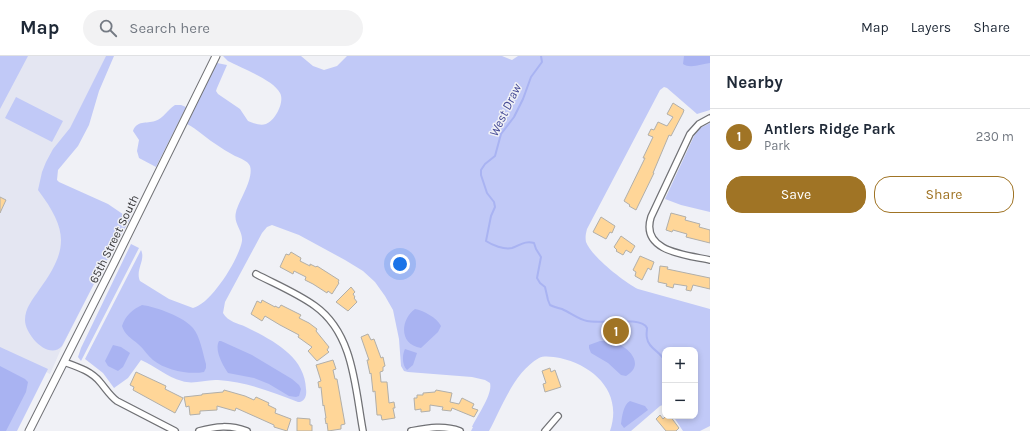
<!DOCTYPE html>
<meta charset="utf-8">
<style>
body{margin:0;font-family:Karla,sans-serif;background:#f2f2f3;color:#1f2937}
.controls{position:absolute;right:12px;bottom:12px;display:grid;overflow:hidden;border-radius:8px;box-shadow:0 2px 6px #0003}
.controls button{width:36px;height:36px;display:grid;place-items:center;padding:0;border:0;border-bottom:1px solid #e0e1e3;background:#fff;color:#1f2937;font:20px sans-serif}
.you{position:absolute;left:400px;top:208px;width:14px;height:14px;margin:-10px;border:3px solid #fff;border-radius:50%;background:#1a73e8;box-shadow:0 0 0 6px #1a73e833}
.badge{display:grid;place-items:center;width:26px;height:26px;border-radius:50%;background:#a07425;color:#fff;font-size:13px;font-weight:700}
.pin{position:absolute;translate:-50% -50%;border:2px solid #fff;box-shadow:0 1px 4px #0006}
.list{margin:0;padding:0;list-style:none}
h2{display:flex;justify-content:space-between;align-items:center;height:52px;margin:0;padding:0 16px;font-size:17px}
h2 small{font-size:13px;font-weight:400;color:#747a83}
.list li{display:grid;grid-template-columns:26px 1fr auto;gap:12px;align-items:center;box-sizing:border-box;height:56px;padding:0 16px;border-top:1px solid #e0e1e3}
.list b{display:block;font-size:15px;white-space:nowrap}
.list p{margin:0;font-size:13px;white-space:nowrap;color:#747a83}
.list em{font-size:13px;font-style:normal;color:#747a83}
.actions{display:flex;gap:8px;padding:12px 16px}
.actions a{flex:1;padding:9px 0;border:1px solid #a07425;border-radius:16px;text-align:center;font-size:14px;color:#a07425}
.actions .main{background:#a07425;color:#fff}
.icon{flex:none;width:22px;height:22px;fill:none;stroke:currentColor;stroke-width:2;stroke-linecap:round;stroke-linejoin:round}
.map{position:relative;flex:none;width:710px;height:375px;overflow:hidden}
header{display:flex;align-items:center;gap:24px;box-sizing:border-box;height:56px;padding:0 20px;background:#fff;border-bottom:1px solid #e0e1e3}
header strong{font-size:19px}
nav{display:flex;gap:22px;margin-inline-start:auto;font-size:14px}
.search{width:280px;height:36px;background:#f2f2f3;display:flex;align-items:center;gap:10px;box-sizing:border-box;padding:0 14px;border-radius:22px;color:#747a83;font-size:15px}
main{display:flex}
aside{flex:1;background:#fff}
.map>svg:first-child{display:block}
.built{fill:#e4e6f2}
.green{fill:#c1c9f7}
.water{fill:#a9b3f2}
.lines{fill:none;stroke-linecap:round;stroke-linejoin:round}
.stream{stroke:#a9b3f2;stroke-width:2}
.building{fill:#ffd698;stroke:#b1afaa}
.minor-casing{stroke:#707175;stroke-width:8}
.tertiary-casing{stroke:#707175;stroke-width:9}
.minor{stroke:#fff;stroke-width:5.5}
.tertiary{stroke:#fff;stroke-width:7}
.labels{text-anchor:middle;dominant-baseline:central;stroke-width:3;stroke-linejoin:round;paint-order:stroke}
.street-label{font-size:12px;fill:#363638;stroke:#f0f1f6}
.water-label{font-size:13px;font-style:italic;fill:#474c97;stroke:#f0f1f6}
</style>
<header>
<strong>Map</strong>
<div class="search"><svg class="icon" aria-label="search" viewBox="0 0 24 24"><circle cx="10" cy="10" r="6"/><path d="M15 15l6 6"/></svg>Search here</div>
<nav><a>Map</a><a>Layers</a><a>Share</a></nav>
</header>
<main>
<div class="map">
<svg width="710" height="375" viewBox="0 0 710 375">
<rect width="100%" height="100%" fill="#f0f1f6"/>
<!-- built -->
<path class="built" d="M0,0H111L47,125L121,180L98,220L61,293L50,318L0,292Z"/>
<!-- green -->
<path class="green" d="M0,0H28L0,53Z
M106,0H114L99,35L89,69L78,90L58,114L57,124L59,126L108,148L130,163L98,220L62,290C49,305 25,279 25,264C25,252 33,243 39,234C69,193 68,174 38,134L42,116L46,106L53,93L70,72Z
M223,0H301L313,10L324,14L337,10L347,0H502L512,4L518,0H710V54L697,58L667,32L664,31L660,34L587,173C586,177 585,181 586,186C591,200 624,226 638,233L710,253V370L700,375H683L673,360H695V294H665V351L663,349L660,350L631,375H610C623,337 595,310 560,302C554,301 544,299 539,302C514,316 502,351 489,375H471L473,371H472C477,360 493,338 490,327L485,324L472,321L408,316L404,315L401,310L399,283L393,254L385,240L375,226L363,215L345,204L299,179L272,169L267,171L262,177L225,246L223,257C228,266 238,267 246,271C272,284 305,300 306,333C307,339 305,346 298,346C272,336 247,326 218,324C206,323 194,329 182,325C167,321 155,310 141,304L128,322L114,332L103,317L85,303L141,194C146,204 135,214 140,225L169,243L193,252C211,248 239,203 242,185C243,174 233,168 236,156C239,144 254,123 250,110C248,105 240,102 235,100C228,96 221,92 214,87C205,81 197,73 187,68L217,7L227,9L217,32L216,35L218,38L240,53L248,65C253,67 260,70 266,68C275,65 285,46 280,37C274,24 241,12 228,5Z
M16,41L63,65L52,86L5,62Z
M175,49H181L186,51L156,111L139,102L137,95L139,84L133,75C137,64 146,68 155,65C164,62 167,54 175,49Z
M710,67V156L681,149L665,143L694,80L700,72Z
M131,188L139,192L81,305L78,301L81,292Z
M0,291L48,313L17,375H0Z"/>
<!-- water -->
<path class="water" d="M684,0H710V7C702,8 690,13 683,8Z
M142,249C157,251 184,261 193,272C200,280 203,298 206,308V312L204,316C189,319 165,314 153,304C148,300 144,293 138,288C132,283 124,278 122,270C125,260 133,253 142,249Z
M415,253C423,254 437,262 441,270L438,276L421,292C399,289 400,264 415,253Z
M219,285H221L252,299L292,323L299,329L301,333L299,340L296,341L289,340L269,328L254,322L228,317C223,310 214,294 219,285Z
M600,285C607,285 616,286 622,290C634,297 642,311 626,320L621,319L608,307L591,297L589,292V289Z
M113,289L121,291L130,297L123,311L118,315L108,310L105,305Z
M405,293L417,297L413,309L407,314C402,309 402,299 405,293Z
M0,310L25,323L28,326L26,336L6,375H0Z
M630,345L645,350L648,354L624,372L621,368C622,361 623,349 630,345Z"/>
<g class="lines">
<!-- stream -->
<path class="stream" d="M541,0L542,6L531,21L523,43L514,61L501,78L495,100L485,108L481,114V119L487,137L494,146L495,151L491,160L486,185C492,189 504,194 512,192C519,190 525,184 534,187L536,193L541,201L537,222L540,227L545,231L548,244L550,249C554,251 558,252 562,253C571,257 578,263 587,265C601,268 642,260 647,272C647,275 646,279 647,282C648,292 661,296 665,305"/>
</g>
<!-- building -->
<path class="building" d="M673,47L684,54L683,57L671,80L669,79L653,117H654L636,154L629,150L630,149L624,145L645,102H643L653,81L648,79L651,73L654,74L658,66L667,70L673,61L667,58Z
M0,141L6,144L0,157Z
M671,157L686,161L685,164L700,168L699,171L710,174V187L686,181L687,178L673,174L672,176L666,174Z
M601,161L615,170L612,177L610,176L606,183L593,176Z
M621,180L635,190L631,197L626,194L623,199L616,195L617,194L614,191Z
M291,196L301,202L300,205L310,210V208L316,211L317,210L339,224L338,226L339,227L332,238L328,235L327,237L313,228L305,224L306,221L294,215L293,218L280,211L286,198L289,199Z
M640,200L654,206L651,214L648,212L642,224L635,220L636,216L633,214Z
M660,210L668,211L667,213L710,222V233L693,229L691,235L686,234L687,230L674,228L673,232L666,230L667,228L658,226Z
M351,231L355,236L353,238L355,241L354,242L357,246L348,255L336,246Z
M262,244L275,251V250L279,252L281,249L301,259L299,262L309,267L317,273L316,275L329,291L327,294L329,296L317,305L308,295L312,291L298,281L299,279L280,269L265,260L262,265L251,258L257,245L261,247Z
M368,278L371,284L374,283L381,302L383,301L385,310L383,311V315L380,316L381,326H387L389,347L394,346L395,352H393L395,362L382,364L381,359H377L375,335L373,336L371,317L370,318L367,304H369L361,281Z
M333,304L336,313L333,314L335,323H337L345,368L341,369V373L328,375L327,367L326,368L325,362H326L324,349L323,350L321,331L319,332L318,326L321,325L316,309Z
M550,312L551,316L555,314L561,331L545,336L543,328L546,327L542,315Z
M136,316L166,330L165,333L183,342L175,357L133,334L134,331L130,329Z
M224,334L245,340L254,344L256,341L269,347L268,349L276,353L275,357L291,363L287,375L274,371V369L236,352L235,355L217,350V354L200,355V358L190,359L189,350L186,351L184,341L202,339V338L223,336Z
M436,334L452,337L450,346L459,348L462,342L474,348L472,352L478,354L474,361L452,352L451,355L442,354L443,351L430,349V355L421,356V353L415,354L414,342H417V339H423V337L435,336Z
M660,359L663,363L666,360H670L679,372L676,375H666L656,363Z
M297,362L310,363V369H312V375H297Z"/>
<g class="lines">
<!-- minor casing -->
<g class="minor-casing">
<path id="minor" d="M710,62L699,68L690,78L651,161C640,196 687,199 710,204
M256,218C275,228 297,237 315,250C354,278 355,332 363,375
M64,306C78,311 91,315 100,326C106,333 110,340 117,345L175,375
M199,375C216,370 230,369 247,375
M411,375C428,372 444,369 460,375
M545,375L558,360"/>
</g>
<!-- tertiary casing -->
<g class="tertiary-casing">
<path id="tertiary" d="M29,375L114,207L216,0"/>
</g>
<!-- minor -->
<use href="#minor" class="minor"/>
<!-- tertiary -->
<use href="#tertiary" class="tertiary"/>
</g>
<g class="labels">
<!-- street labels -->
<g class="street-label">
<text transform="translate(114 183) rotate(-64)">65th Street South</text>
</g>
<!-- water labels -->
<g class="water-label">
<text transform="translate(505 54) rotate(-64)">West Draw</text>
</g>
</g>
</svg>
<div class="controls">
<button>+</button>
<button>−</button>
</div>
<div class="you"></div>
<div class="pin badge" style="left:616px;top:275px">1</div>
</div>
<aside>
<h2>Nearby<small></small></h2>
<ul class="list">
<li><span class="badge">1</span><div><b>Antlers Ridge Park</b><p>Park</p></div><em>230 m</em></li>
</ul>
<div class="actions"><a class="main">Save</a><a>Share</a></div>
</aside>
</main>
